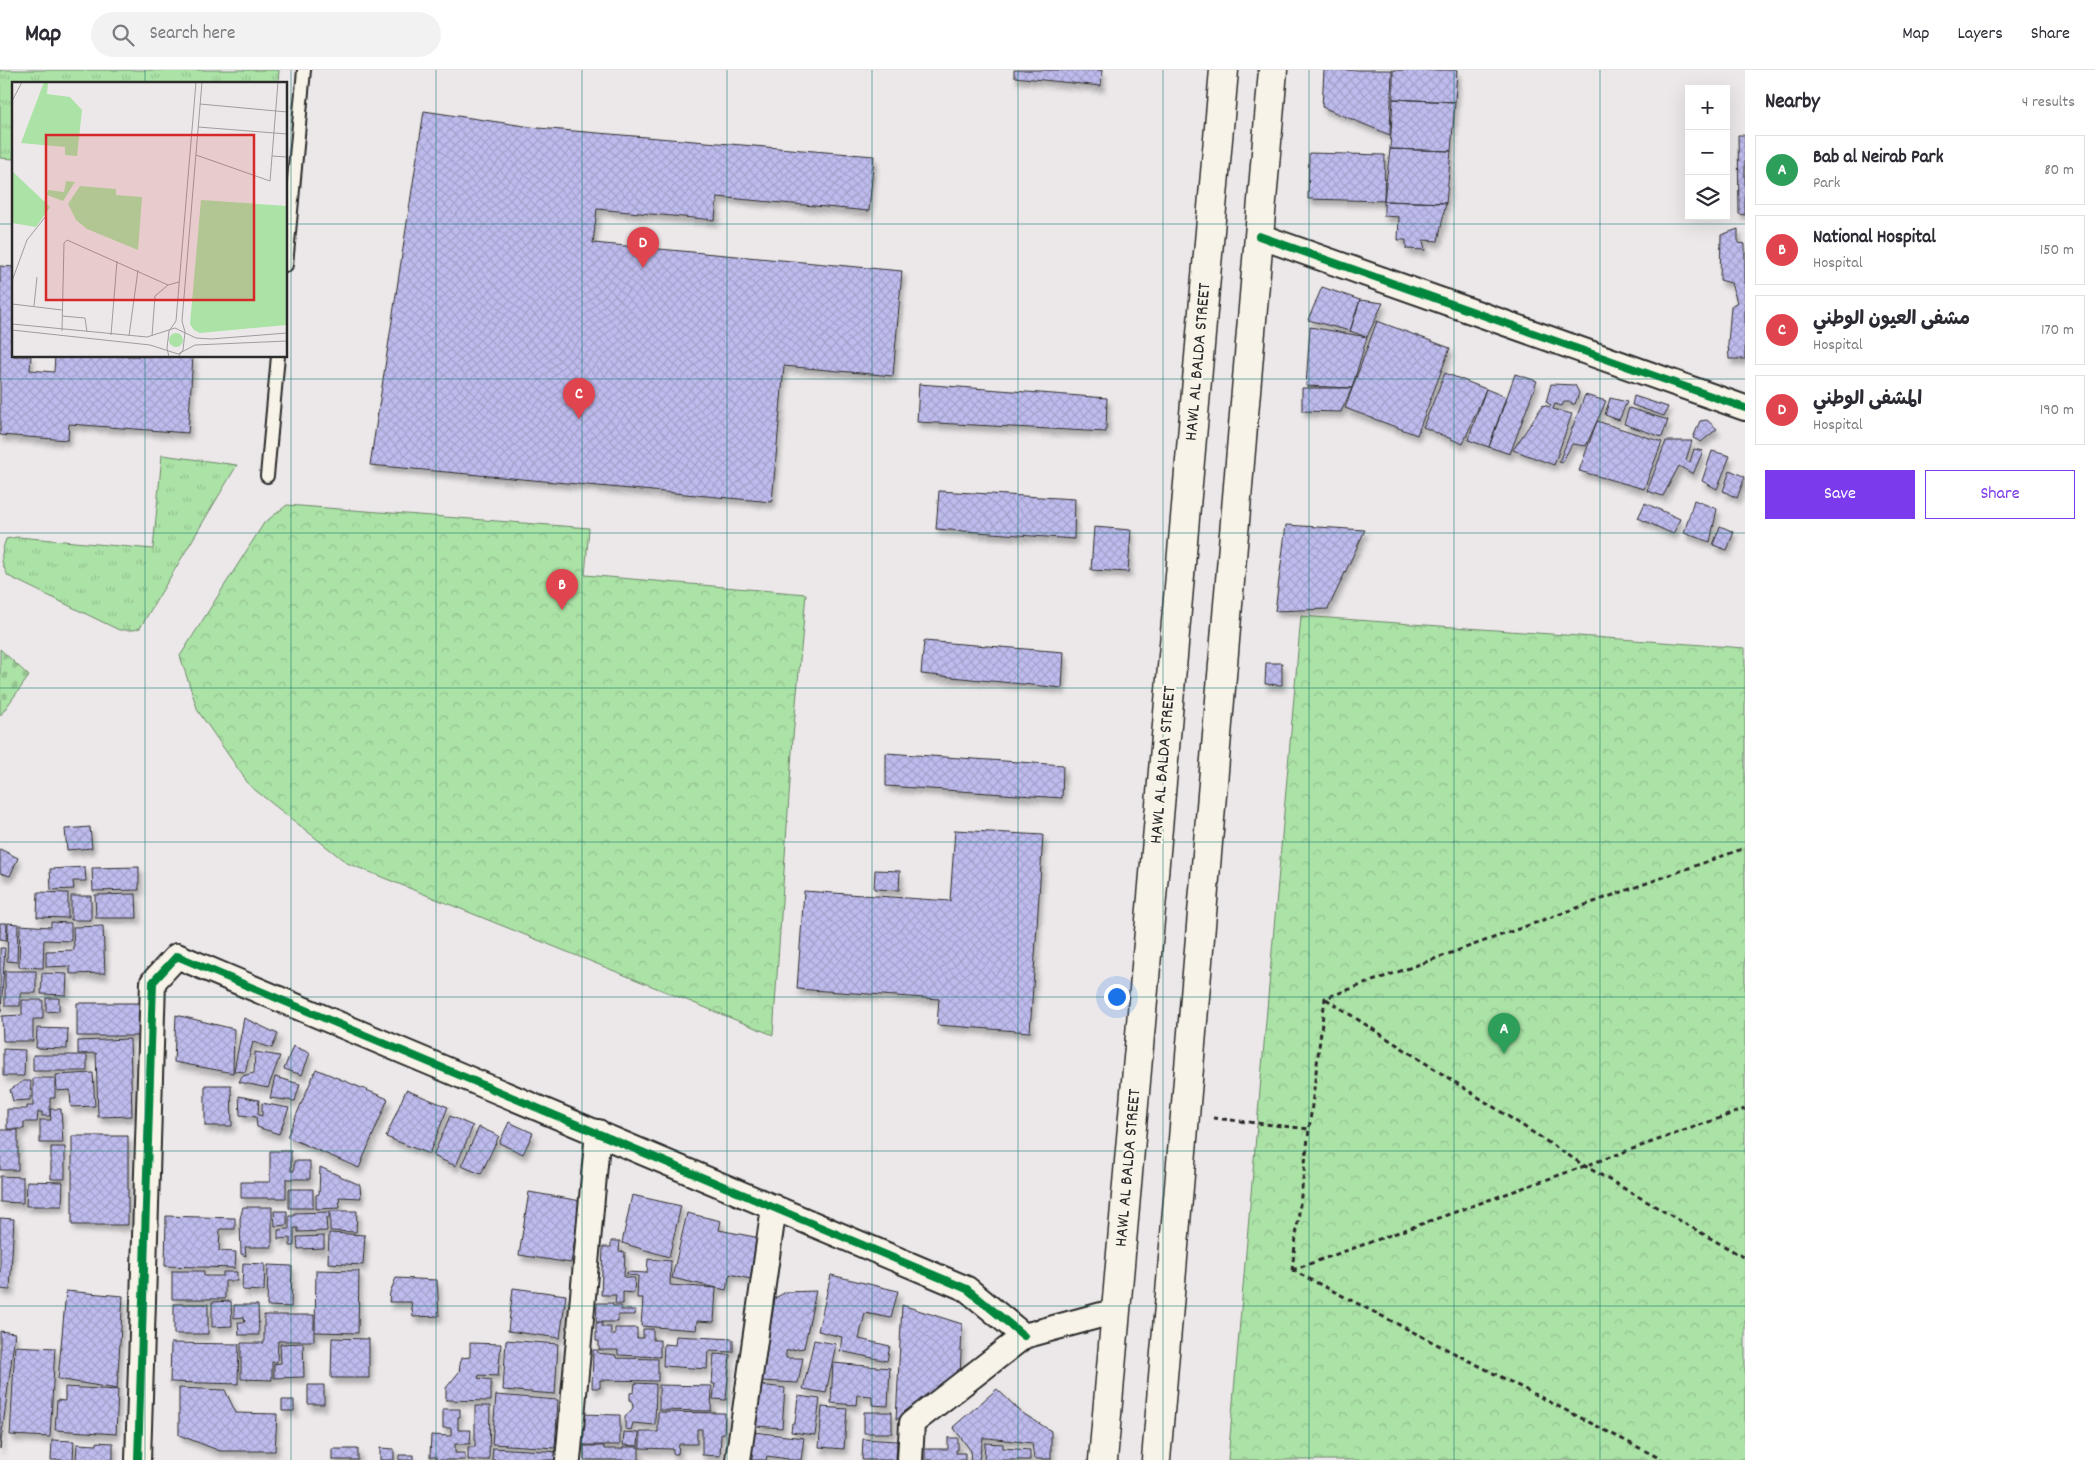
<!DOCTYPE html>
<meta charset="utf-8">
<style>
body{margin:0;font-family:Dekko,"Playpen Sans Arabic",sans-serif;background:#f2f2f3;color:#2b2b33}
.controls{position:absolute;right:15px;top:15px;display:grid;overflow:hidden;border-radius:0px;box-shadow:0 5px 20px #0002}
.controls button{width:45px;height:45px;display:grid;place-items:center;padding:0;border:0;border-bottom:1px solid #e1e1e2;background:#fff;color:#2b2b33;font:25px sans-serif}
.you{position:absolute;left:1116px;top:926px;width:18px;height:18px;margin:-12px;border:4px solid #fff;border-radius:50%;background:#1a73e8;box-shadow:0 0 0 8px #1a73e833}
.badge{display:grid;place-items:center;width:32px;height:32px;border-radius:50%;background:#7c3aed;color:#fff;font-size:16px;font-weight:700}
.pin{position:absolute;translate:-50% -41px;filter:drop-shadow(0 1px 2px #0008)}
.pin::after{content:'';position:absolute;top:26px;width:18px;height:15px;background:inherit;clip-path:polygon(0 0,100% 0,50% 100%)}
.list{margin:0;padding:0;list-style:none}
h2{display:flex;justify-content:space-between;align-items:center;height:65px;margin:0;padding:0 20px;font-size:21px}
h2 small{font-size:16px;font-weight:400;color:#7c7c81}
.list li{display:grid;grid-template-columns:32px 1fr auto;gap:15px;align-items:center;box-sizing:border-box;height:70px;margin:0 10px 10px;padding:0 10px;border:1px solid #e1e1e2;border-radius:0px}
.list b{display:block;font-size:19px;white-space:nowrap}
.list p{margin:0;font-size:16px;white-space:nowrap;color:#7c7c81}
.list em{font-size:16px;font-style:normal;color:#7c7c81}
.actions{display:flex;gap:10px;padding:15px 20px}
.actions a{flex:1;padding:11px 0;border:1px solid #7c3aed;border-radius:0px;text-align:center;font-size:18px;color:#7c3aed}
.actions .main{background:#7c3aed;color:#fff}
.icon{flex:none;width:28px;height:28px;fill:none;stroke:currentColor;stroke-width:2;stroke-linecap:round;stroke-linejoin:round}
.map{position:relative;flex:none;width:1745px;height:1390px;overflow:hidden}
header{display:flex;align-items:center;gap:30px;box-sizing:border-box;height:70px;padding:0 25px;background:#fff;border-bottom:1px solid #e1e1e2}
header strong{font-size:24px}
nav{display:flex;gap:28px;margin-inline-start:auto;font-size:18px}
.search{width:350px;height:45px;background:#f2f2f3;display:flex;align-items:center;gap:12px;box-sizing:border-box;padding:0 18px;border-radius:28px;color:#7c7c81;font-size:19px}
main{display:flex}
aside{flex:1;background:#fff}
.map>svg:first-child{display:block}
.grass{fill:url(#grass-tufts);stroke:#6b8668}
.cemetery{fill:url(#cemetery-stones);stroke:#6b8668}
.park{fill:url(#park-crowns);stroke:#6b8668}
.building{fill:url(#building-cross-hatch);stroke:#2b2b2b;filter:url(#shadow)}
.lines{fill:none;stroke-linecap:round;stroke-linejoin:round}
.service-casing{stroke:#2b2b2b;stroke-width:16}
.minor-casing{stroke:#2b2b2b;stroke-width:28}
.primary-casing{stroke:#2b2b2b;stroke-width:31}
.path{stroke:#2b2b2b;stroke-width:3;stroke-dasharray:5 4;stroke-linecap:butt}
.service{stroke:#f7f3e8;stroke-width:12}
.minor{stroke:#f7f3e8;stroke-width:24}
.primary{stroke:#f7f3e8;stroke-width:28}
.cycleway-casing{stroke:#f7f3e8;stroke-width:11}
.cycleway{stroke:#00873e;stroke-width:8}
.grid{fill:none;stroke:#0f766e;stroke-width:1;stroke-opacity:0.55}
.labels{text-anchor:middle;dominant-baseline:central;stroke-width:4.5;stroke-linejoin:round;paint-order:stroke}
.street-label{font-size:18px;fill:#2b2b2b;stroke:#f7f3e8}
.inset-road{fill:none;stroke:#9f9c9d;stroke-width:1}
.view{fill:#d62828;fill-opacity:0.15;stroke:#d62828;stroke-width:2.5}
.inset-edge{fill:none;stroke:#2b2b2b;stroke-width:2.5}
</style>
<header>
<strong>Map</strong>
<div class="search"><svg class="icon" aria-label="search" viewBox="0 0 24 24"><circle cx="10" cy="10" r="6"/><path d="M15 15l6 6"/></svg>Search here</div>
<nav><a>Map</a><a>Layers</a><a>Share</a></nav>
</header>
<main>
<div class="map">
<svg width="1745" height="1390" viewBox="0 0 1745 1390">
<defs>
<pattern id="grass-tufts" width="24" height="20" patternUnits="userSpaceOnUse" patternTransform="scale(1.25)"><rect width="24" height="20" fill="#abe2a6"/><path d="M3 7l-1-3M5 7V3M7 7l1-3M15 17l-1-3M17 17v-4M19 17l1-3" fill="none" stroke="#93c28f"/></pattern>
<pattern id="cemetery-stones" width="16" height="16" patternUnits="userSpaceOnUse" patternTransform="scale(1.25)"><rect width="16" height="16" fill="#abe2a6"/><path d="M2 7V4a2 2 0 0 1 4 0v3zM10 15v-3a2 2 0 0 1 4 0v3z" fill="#93c28f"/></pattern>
<pattern id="park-crowns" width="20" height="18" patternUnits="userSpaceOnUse" patternTransform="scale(1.25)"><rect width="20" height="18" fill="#abe2a6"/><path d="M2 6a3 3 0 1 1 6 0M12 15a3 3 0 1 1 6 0" fill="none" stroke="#93c28f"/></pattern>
<pattern id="building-cross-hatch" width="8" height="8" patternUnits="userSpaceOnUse" patternTransform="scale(1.25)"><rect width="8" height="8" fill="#bebbed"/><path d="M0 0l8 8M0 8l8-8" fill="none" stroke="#a3a1cb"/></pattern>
<filter id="shadow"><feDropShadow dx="3" dy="5.5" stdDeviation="2.5" flood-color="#0004"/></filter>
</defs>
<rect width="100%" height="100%" fill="#ece8e9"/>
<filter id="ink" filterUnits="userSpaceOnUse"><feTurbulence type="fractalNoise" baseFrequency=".02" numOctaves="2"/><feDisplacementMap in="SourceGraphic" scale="10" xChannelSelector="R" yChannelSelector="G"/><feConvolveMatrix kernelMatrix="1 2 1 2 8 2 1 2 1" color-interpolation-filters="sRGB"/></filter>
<g filter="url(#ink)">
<!-- grass -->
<path class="grass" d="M0,0H279L278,14H14V89L0,88Z
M162,385L237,395L140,558L134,560H119L8,506C0,490 0,487 6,469L18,467L153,479Z"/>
<!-- cemetery -->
<path class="cemetery" d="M0,579L29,606L0,646Z"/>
<!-- park -->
<path class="park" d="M287,435L589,458L585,505L806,524L793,667L773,965L347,793L250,716L198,641L180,586L264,453Z
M1301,546L1745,578V1390H1228Z"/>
<!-- building -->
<path class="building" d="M1014,0H1102L1101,16L1014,7Z
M1324,0H1392L1390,65L1322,37Z
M1393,0H1457L1455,32L1393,29Z
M1393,29L1455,32L1451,81L1390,79Z
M424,41L538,58L874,86L869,141L717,127L715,150L597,139L593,173L902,201L893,306L784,296L772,432L370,395Z
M1738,65H1745V145L1739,144Z
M1390,79L1451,81L1446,133L1384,131Z
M1309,83L1385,85L1384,131L1308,129Z
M1384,131L1446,133L1438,171L1423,170L1425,180L1406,179V170H1398L1399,147L1384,146Z
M1738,159V173L1745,174V289H1729L1728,274L1731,236L1737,232L1731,213L1720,210L1721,165Z
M0,196L14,197V286H31L30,300L54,302L55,286H193L188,363L69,354L68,370L0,365Z
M1322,217L1360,230L1350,261L1308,250Z
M1360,230L1383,233L1367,267L1350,261Z
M1377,251L1450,278L1417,365L1345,338Z
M1310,257L1367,267L1352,318L1306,316Z
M1445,303L1486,319L1463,374L1423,357Z
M1515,304L1537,311L1510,384L1489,377Z
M919,314L1107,328L1106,362L917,352Z
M1551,314L1575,315L1579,323L1575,334H1572L1571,332H1564L1562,336L1555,334L1553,339L1572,344L1554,395L1513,380L1543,335L1550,337L1551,335L1546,332Z
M1302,318H1352L1341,342L1302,341Z
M1486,319L1506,327L1489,377L1468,370Z
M1585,325L1606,331L1586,376L1572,374L1562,393L1559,392Z
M1634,326L1668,337L1664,346L1632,335Z
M1610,328L1627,332L1619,350L1605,345Z
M1629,338L1668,350L1662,367L1624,354Z
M1707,350L1717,359L1701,372L1693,368L1700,351Z
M1597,351L1662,372L1644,419L1579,401Z
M1666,371H1692L1686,390L1690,392L1694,379L1703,381L1693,404L1679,396L1663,426L1647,421Z
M1712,381L1730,386L1717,419L1702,411Z
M1730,400L1745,407L1737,428L1723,421Z
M939,421L1075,429L1074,469L936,459Z
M1694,430L1717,439L1710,472L1684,463Z
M1645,433L1680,449L1673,464L1638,448Z
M1286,455L1365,460L1328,539L1275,541Z
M1720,456L1734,462L1727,480L1713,475Z
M1094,457L1131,460L1128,502L1091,500Z
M924,571L1064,582L1062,618L921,604Z
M1266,593H1282V615L1265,614Z
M886,683L1063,695L1062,728L886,716Z
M90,757L92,778L67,780L65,759Z
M955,760L1043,765L1030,962L937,955L939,929L797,919L804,821L950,831Z
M0,779L18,788L10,806L0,803Z
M85,797L86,811H73L74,819L51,820L50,799Z
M139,797V820L93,821L92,798Z
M875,800L900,801L899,820L874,819Z
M38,822L68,823V848L37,847Z
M136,824L137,848H96L95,825Z
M71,826H91V850H71Z
M51,852L71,853V871L44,870L43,898L19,897L20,855L51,857Z
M0,853H7L6,870L0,869Z
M8,853L18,854L17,892L7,891Z
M103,856L105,903L70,904V896L46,897V881L74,880L73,857Z
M0,878H5L1,942H0Z
M5,901H36V923H20V936H5Z
M42,903L67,904L66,925L41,924Z
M46,928H59V941L46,942Z
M22,930H43V949H33V971H3L2,946L22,945Z
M77,933H141V966H77Z
M176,945L234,959L233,1003L174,992Z
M244,948L278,964L272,978L253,972L245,1002L234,1001Z
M37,958L68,959L67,979L36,978Z
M130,969L132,1046L98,1047L96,983L78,984V971Z
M293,976L310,983L302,1005L284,999Z
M3,979L25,980L24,1006H3Z
M255,982L280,986L268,1018L239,1012L242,1006L254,1003Z
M33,985H87V1001H33Z
M316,999L388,1029L359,1098L287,1067Z
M93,1003L95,1036L71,1037L70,1020L57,1021L56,1005Z
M275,1007L300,1014L295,1031L270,1028Z
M33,1008H55V1028H50V1046H42V1042H38L37,1052H24V1059H7V1039H27V1036H33Z
M23,1011H31L30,1030L13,1031L10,1020Z
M205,1015H231L232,1056H205Z
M406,1020L448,1037L429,1084L386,1067Z
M239,1026L259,1030L258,1045L262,1046V1033L289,1038L279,1064L257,1057L256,1047L240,1045Z
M50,1039H61L63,1073H40V1050H51Z
M450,1046L473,1056L456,1096L433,1086Z
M509,1052L533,1063L523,1084L499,1073Z
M479,1057L499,1066L481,1104L461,1096Z
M0,1060H18V1100H0Z
M72,1066H128V1155H72Z
M51,1077H65V1109H51Z
M270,1081H291V1101H294V1091H310V1109H286V1128H241V1112H270Z
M320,1097L360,1115L361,1128L339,1127L340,1138L316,1139V1125L319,1124Z
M0,1106L23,1107V1133L0,1132Z
M27,1111L63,1112L62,1136H26Z
M289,1119H313V1138H289Z
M529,1122L581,1131L571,1193L519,1185Z
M632,1125L681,1136L669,1187L622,1173Z
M243,1137H272V1177H245L246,1186L241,1184L240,1149Z
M274,1141H287V1155L275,1156Z
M330,1141H357L356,1162L330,1161Z
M329,1142V1148H326L327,1161L298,1162V1158H294V1176H290V1168L278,1169V1160L289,1159V1146H294V1143Z
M687,1143L721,1151L719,1160L760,1168L750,1209L730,1204L726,1220L672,1208Z
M166,1146L235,1148V1159H220L219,1181L236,1182L235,1198L165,1196Z
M0,1148L14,1149L10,1220L0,1219Z
M329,1163L365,1165L363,1195L328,1193Z
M324,1166V1178L298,1179L297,1167Z
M611,1171H620L619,1181L625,1182L624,1207L635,1208L634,1223L623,1222V1234H615L616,1225H601L603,1177H611Z
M648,1189L671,1191L670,1215L716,1218L714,1252L697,1251L696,1260L641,1256L643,1228H637L638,1206L627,1205V1202L647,1203Z
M243,1193L265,1194L264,1221L242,1220Z
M268,1195L292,1196L291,1237L267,1236Z
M316,1200L359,1201L358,1263L315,1262Z
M172,1201H204V1206H223V1202H237V1211H225V1229H172Z
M831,1205L898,1221L891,1248L865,1243L859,1269L890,1276L887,1291L840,1281L842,1267L818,1261Z
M396,1208L437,1210L439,1246L413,1247L411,1232H389L390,1222Z
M513,1218L566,1225L560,1268L508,1261Z
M66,1221L123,1226L117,1319L58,1309Z
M816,1221L804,1278L786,1281V1288H803L798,1313L761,1311L775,1228L786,1222Z
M231,1231L232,1256L212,1257V1232Z
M597,1233H613V1236H621V1240H636L635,1245H618V1252H596Z
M174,1234H208V1264H174Z
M234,1235H258L259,1265H239L238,1252H245L244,1247L234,1248Z
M902,1235L962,1254L960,1309L910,1348L896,1349Z
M264,1245H314V1271H278L277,1292H272V1310L241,1309V1273H264Z
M596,1253H602V1257H611V1265H615V1258H637V1268H643V1259H653V1270H660V1287L618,1285V1280H599V1271H596Z
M0,1261L15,1263L0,1379Z
M676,1266L733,1269V1282L708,1281L707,1299L663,1296L664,1274L675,1275Z
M332,1268L369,1269V1308H331Z
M506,1270L558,1274L555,1324L503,1320Z
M814,1270L836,1274L826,1323L803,1319Z
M171,1273L239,1274L238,1314L170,1312Z
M303,1273L304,1307L274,1308V1294L281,1293L280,1274Z
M470,1273L501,1274L498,1306L479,1305L478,1308L491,1310V1331L446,1330V1318L459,1302L461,1288L470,1287Z
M15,1276L55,1278L50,1367L10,1365Z
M593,1280H598V1283L616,1285V1288L658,1289V1311L600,1310V1318H592Z
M714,1284L730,1285L726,1330L713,1329L715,1314H712Z
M833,1293L890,1298L888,1336L872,1335V1326L857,1325L856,1335L831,1333Z
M635,1313L656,1314L655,1355L633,1353L631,1360L625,1359V1347L633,1338L632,1330H630V1323L634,1322Z
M308,1315H324V1334H308Z
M659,1315L712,1316L711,1341L659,1340Z
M760,1315L785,1318L782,1358L756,1356Z
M65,1317L118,1320L116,1364L55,1360L57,1330L65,1331Z
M179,1318L225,1320L236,1343L277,1344L275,1381H220L179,1365Z
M997,1319L1021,1342L1051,1361V1389H1034L1032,1373L988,1368H983L979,1390H970L971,1381L953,1357Z
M496,1325L558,1330L555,1378L492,1374Z
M798,1326L820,1329L815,1365L791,1362L792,1353H795Z
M282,1330H294V1341H282Z
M475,1336H490L489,1390H468V1377H475Z
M822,1337L847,1339L844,1379L819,1377Z
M443,1339H460V1347H458V1360H471L470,1374H455V1383H465V1390H436V1387H430L431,1365L451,1366V1358H443Z
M658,1342L725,1343L724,1364H721L720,1386L702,1385V1359H697V1374H679L678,1384H673V1379L640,1378V1362H658Z
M864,1342H892V1363H864Z
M579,1344L620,1345V1375H579Z
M624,1362L639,1363L638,1376L623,1375Z
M753,1362L804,1368L801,1390H788V1389L767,1386L766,1390H749Z
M948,1368H958V1380H956V1383H965V1390H925V1379H948Z
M863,1369L897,1371L896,1390H862Z
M52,1370L74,1371L73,1390H51Z
M97,1372L113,1373V1390H76L77,1374L97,1375Z
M985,1373L1003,1374V1378L1030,1380V1390H984Z
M584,1376H604V1379H623V1377H639V1390H584Z
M380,1378L394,1379V1390H380Z
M493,1378L561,1382L560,1390H492Z
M332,1379H358V1390H332Z
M399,1385H413V1390H399Z"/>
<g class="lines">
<!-- service casing -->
<g class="service-casing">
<path id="service" d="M286,195L304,0
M267,406L278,286"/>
</g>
<!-- minor casing -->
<g class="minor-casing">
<path id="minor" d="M1259,166L1745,338
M138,1390L153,912L177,886L967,1219L1024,1266
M568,1390L598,1062
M738,1390L774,1137
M910,1390L912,1353L1024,1266L1116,1241"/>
</g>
<!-- primary casing -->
<g class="primary-casing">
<path id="primary" d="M1103,1390L1224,0
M1156,1390L1273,0"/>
</g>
<!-- path -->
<path class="path" d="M1326,929L1585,1096L1745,1188
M1213,1048L1309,1059
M1292,1200L1325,928L1745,778
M1292,1200L1745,1039
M1292,1200L1663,1390"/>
<!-- service -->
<use href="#service" class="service"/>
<!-- minor -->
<use href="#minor" class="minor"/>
<!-- primary -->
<use href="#primary" class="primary"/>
<!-- cycleway casing -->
<g class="cycleway-casing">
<path id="cycleway" d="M1259,166L1745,338
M138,1390L153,912L177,886L967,1219L1024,1266"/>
</g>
<!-- cycleway -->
<use href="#cycleway" class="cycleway"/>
</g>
</g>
<!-- grid -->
<path class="grid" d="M145,0V14M291,0V1390M436,0V1390M582,0V1390M727,0V1390M872,0V1390M1018,0V1390M1163,0V1390M1309,0V1390M1454,0V1390M1600,0V1390M0,154H14M286,154H1745M145,286V1390M0,309H1745M0,463H1745M0,618H1745M0,772H1745M0,927H1745M0,1081H1745M0,1236H1745"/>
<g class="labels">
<!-- street labels -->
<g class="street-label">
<text transform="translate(1199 292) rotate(-85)">HAWL AL BALDA STREET</text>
<text transform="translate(1164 695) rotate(-85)">HAWL AL BALDA STREET</text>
<text transform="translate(1129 1098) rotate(-85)">HAWL AL BALDA STREET</text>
</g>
</g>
<!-- overview -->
<g transform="translate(12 12)">
<rect width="275" height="275" fill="#ece8e9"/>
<path d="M32,0H36L35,12L58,15L70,28L65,74L53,73V65L9,61ZM54,99L63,100L51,119L35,113L36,108L52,110ZM157 258a7 7 0 1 1 14 0a7 7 0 1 1-14 0Z" fill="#abe2a6"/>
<path d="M0,89L38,125L24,145L0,141Z" fill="#abe2a6"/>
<path d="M68,104L104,107V113L130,115L126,168L75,147L64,138L56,122ZM189,118L275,124V243L188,251L182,248L178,242Z" fill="#abe2a6"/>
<path class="inset-road" d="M0,19L10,0M188,22L275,30M186,45L275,52M184,73L258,99L266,0M260,74L275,75M0,199L15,158L34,134M0,222L50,228M22,224L25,195M50,234L73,236L75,250M0,242L135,255L163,246L184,256L199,257L275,251M0,248L138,263L166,272L183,263L275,259M50,249L52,161L55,158L156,203M99,253L105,179M117,254L126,188M140,254L143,214L156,203L167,200M157,275L155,266L157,249L164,239L184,0M166,275L171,268L173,250L170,239L190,0"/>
<path class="view" d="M34,53H242V218H34Z"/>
<rect width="275" height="275" class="inset-edge"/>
</g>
</svg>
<div class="controls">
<button>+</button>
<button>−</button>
<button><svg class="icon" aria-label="layers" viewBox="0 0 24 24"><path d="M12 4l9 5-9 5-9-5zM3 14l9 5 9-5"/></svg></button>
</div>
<div class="you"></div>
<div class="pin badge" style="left:1504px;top:984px;background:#2e9e5b">A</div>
<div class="pin badge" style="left:562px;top:540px;background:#e0444e">B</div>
<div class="pin badge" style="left:579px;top:349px;background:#e0444e">C</div>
<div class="pin badge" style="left:643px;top:198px;background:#e0444e">D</div>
</div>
<aside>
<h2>Nearby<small>4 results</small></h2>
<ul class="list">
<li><span class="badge" style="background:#2e9e5b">A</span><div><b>Bab al Neirab Park</b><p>Park</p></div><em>80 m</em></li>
<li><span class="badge" style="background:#e0444e">B</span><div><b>National Hospital</b><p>Hospital</p></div><em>150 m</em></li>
<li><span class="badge" style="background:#e0444e">C</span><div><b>مشفى العيون الوطني</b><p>Hospital</p></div><em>170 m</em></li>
<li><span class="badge" style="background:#e0444e">D</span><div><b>المشفى الوطني</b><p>Hospital</p></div><em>190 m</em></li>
</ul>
<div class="actions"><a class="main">Save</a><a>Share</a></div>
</aside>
</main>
